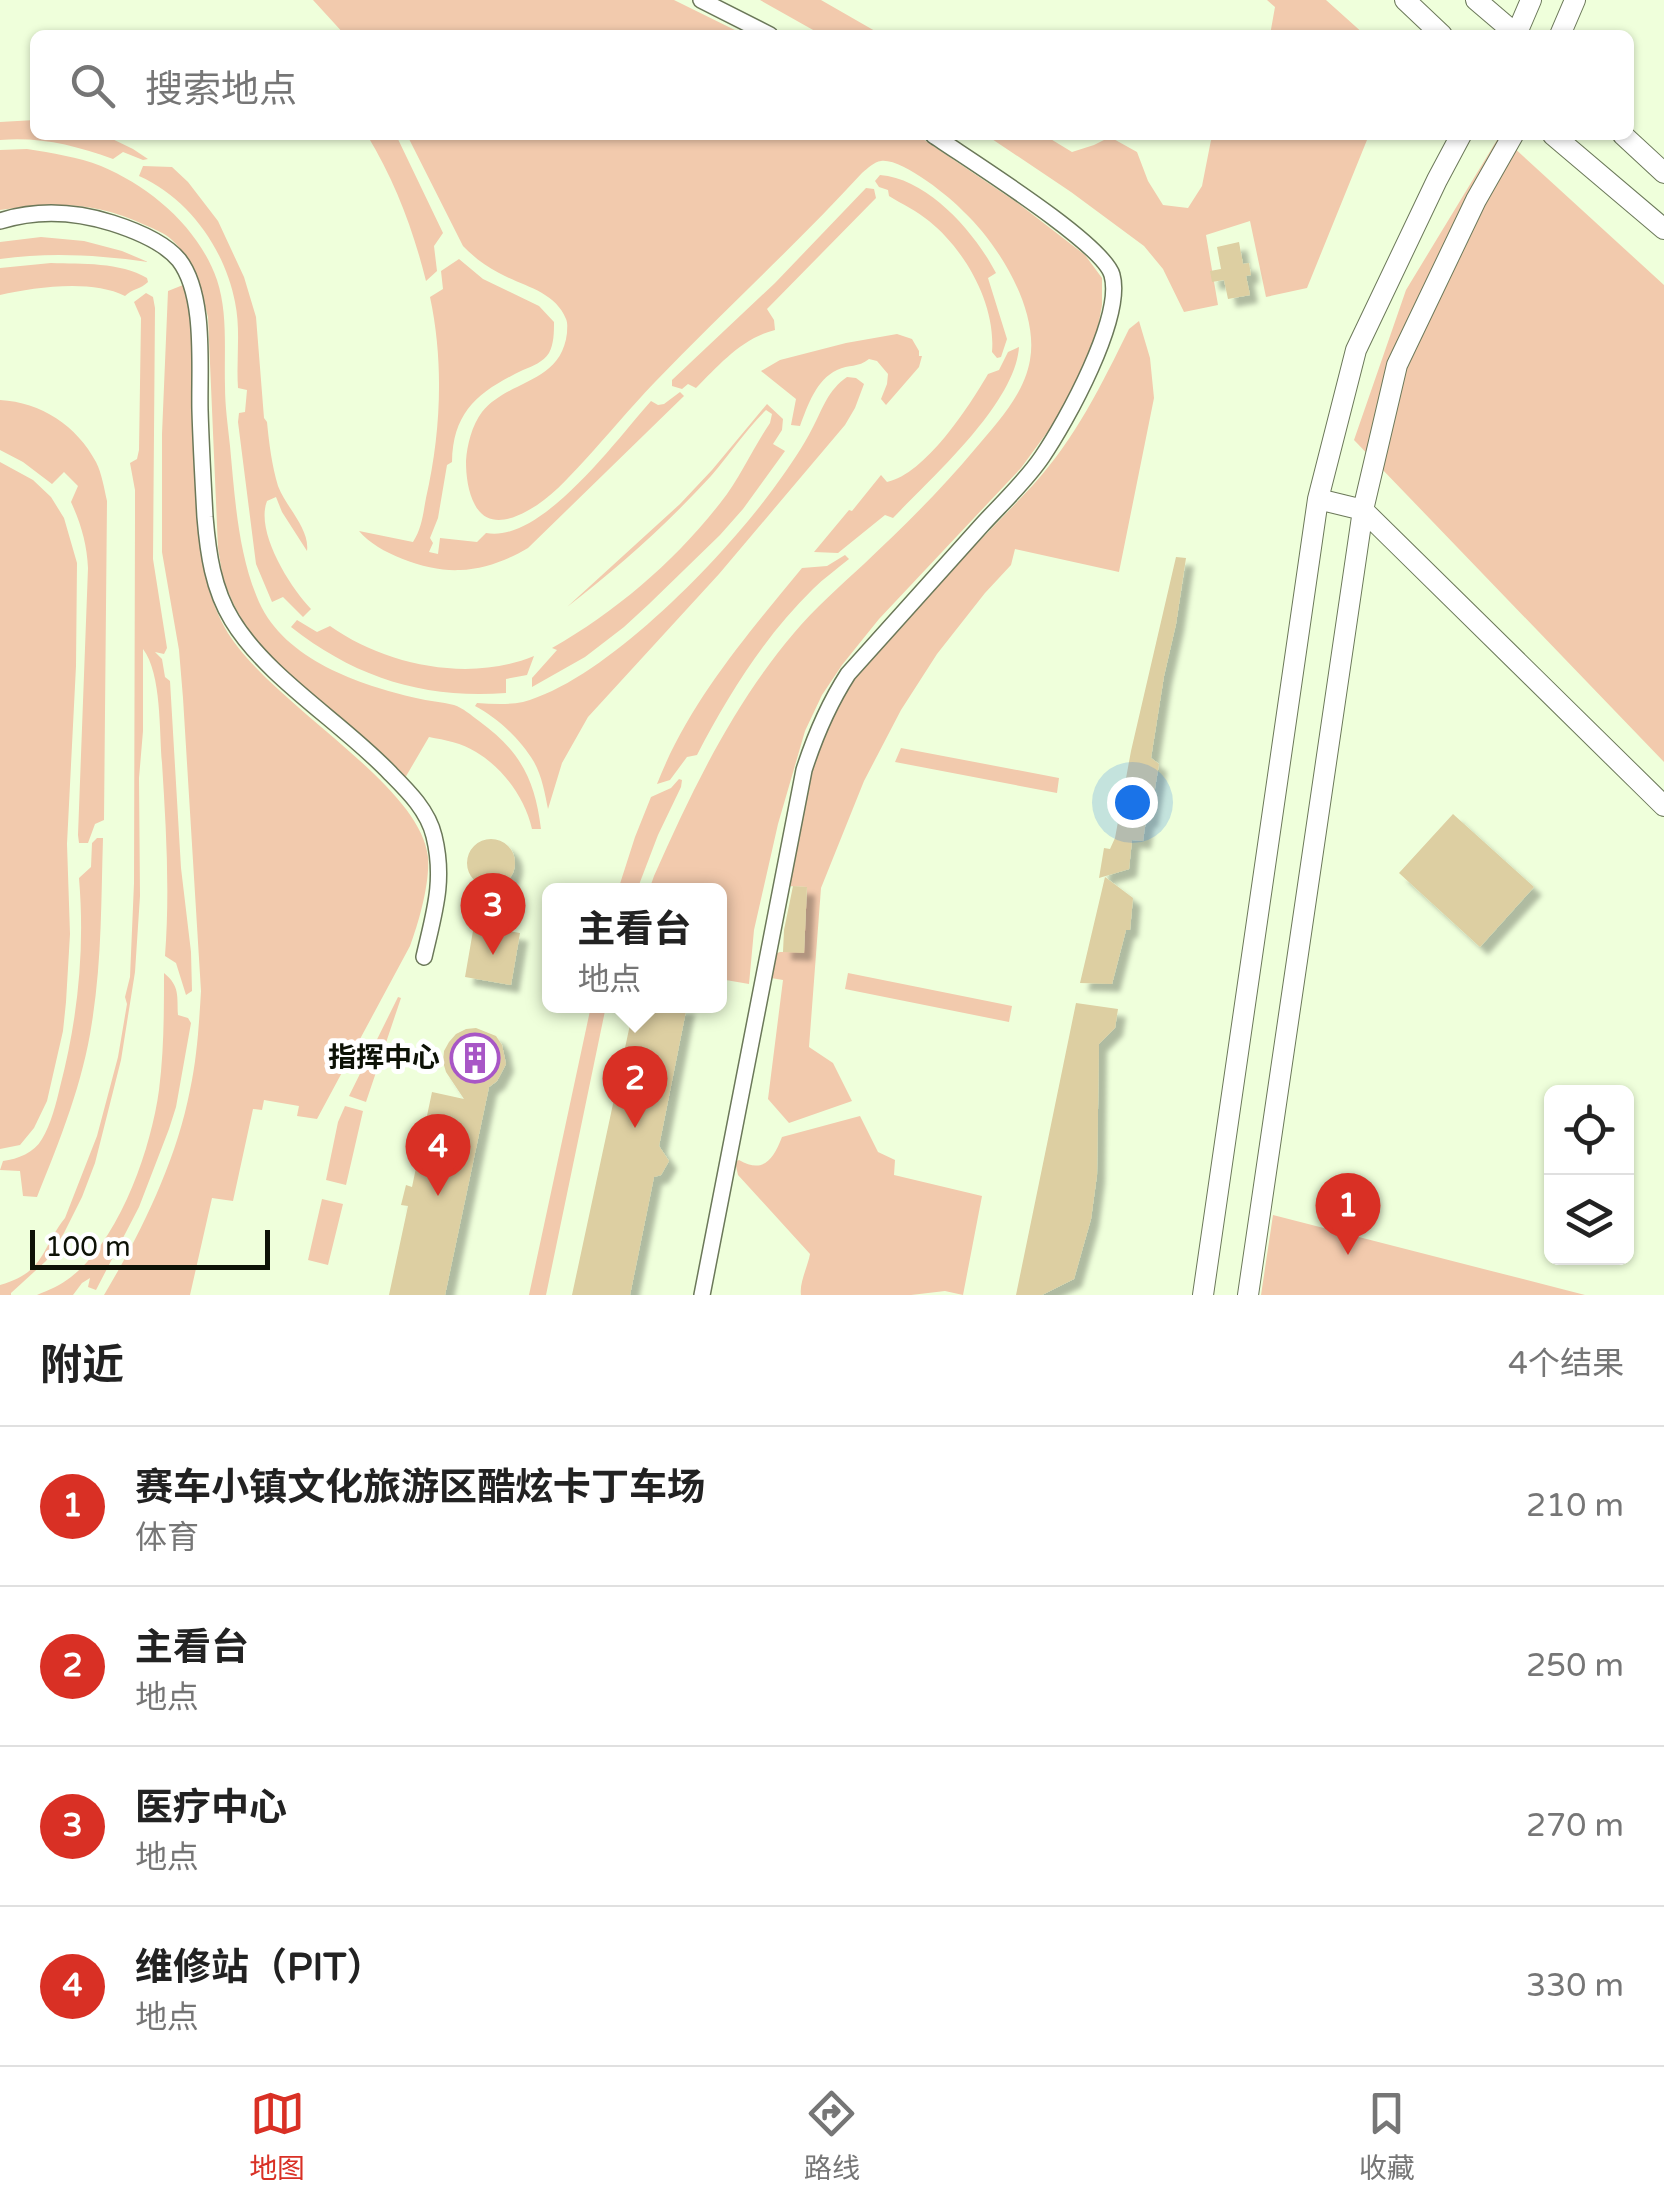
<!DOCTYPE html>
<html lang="zh">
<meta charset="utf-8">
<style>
body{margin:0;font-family:"Varela Round","Noto Sans SC",sans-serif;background:#f6f6f6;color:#222}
.controls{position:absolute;right:30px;bottom:30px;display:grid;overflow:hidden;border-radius:15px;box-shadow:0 2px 8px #0004}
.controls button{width:90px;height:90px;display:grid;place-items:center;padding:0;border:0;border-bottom:2px solid #e0e0e0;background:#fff;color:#222;font:50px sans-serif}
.scale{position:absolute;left:30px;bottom:25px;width:240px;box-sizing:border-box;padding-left:10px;border:5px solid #0d1206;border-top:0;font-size:28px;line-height:35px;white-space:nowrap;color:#0d1206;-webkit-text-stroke:8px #fff;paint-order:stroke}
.you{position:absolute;left:1132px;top:802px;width:35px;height:35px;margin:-25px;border:8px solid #fff;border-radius:50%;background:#1a73e8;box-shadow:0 0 0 15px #1a73e833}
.badge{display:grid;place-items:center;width:65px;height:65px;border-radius:50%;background:#d93025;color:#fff;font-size:32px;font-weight:700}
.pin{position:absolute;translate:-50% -82px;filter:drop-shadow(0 2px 5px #0008)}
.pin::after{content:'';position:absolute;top:52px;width:35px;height:30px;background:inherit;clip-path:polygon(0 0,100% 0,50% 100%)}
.popup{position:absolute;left:542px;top:883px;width:185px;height:130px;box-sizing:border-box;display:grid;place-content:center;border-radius:15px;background:#fff;filter:drop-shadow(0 2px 8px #0005);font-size:32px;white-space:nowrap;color:#767676}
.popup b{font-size:38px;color:#222}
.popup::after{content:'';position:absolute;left:50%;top:100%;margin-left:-20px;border:20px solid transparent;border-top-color:#fff}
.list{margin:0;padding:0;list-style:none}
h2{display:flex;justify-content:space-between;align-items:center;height:130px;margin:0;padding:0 40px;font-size:42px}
h2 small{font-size:32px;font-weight:400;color:#767676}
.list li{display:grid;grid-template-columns:65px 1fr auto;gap:30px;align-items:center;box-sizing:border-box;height:160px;padding:0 40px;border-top:2px solid #e0e0e0}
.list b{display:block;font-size:38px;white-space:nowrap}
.list p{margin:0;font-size:32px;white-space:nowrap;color:#767676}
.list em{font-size:32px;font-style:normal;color:#767676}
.icon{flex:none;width:55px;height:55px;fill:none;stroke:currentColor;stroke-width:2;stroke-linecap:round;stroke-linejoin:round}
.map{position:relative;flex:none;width:1664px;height:1295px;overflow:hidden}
.search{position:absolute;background:#fff;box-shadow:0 2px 8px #0004;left:30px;right:30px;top:30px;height:110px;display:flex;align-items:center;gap:25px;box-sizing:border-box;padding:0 35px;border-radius:15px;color:#767676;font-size:38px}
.sheet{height:770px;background:#fff}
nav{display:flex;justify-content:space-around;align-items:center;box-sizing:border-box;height:140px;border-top:2px solid #e0e0e0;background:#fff;font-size:28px;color:#767676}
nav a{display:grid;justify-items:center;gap:5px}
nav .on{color:#d93025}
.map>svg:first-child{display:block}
.green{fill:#f2caad}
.building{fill:#ddcfa2;filter:url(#shadow)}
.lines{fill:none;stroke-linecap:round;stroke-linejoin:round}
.street-casing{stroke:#6b7859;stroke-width:18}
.secondary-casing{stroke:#6b7859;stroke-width:22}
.street{stroke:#fff;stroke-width:15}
.secondary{stroke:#fff;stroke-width:20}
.labels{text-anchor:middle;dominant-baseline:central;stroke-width:10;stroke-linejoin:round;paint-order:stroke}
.poi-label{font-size:28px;font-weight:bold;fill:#0d1206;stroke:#fff;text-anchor:end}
</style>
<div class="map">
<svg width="1664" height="1295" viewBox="0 0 1664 1295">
<defs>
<filter id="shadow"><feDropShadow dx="8" dy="8" stdDeviation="2.5" flood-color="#0004"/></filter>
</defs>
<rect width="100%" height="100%" fill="#efffdb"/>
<!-- green -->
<path class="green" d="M313,0H674L745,35H345Z
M760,0H821L882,35H822Z
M1267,0H1326L1365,35H1270L1275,7Z
M35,120V135H104L133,149L148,159L143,160L123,152L113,159C73,145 42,137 0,140V122Z
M367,135H396L443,233L434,246L437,271L426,281C413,229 395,181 367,135Z
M407,135H917L1019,204L1085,255L1102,278V305L1096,338L1062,412L1021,468L879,619L842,665L822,695L805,731L778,824L754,930L749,984L720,979V890H649L654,876C692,790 733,705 794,633C815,608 840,586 864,564C903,527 941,490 975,449C997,423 1024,395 1030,360C1039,310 999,245 964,212C950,197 902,158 881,161C874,162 868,168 862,173C796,245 723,311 655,382C630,408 608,435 584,461C566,480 550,499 527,511C509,521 487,527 475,505C468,492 466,476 466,461C467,445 472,425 482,412C509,379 561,384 567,333C567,328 568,324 566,319C555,291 522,286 499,273C485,266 474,257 463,246Z
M986,135H1044L1072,152L1094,145L1110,137L1137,152L1148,181L1163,205L1188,208L1202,186L1212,135H1369L1307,288L1266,297L1250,221L1206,235L1218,305L1184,312L1163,269L1144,246L1071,192Z
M1500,135L1664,285V762L1354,440L1406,290Z
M27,149C52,153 78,157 101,166C151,187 199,228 217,280C228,313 224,351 225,386C225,407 228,426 230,446C235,499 238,554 259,602C285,660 360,685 416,698C428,701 442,702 454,705C463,708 471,715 479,721C520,751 535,779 541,829H532C525,798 503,768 476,752C462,743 445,740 429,737L405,778L264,652L248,631L233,603L223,579L218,548L208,317C201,290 194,260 172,240C165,233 154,229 145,225C95,201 53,202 0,210V150Z
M143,166L172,167L188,182L218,221L244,277L256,317L264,418L267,422C269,443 272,466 278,486C286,507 310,529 307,551L282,512L276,497L267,501C255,532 290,587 311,609L303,617L283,597L272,602L256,564L238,422L239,413L245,412L247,390L238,388C236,359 241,331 235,302C225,250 189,198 139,176Z
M880,175C929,179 975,233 996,273L988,278L1007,339L1001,357L997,358L992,352C996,304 965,250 929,221C917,211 902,204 889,196L888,190L879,187L875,181Z
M866,188L874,189L876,198L767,309L774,320L775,330C742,338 719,365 696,388L688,384L682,389L672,386V380L775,283Z
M41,237L84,241L122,251L148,262C98,255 50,252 0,259V242Z
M459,259L483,279L539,306L554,322C554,332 554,344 549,353C543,362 533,366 523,370C480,391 453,410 452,462L447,465L438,518L430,538L433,543L429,552L438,554L440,538L477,542L486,533C541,544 617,439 651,401L658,405L664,404L680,392L684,396L528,548C508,560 484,569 460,570C430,572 379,555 359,531L413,542C422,528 423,514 426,498C441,433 444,362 430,297L443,289L441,271Z
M51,263C82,264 120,262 147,278L148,282C141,289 132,289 125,296C92,279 35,287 0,295V268Z
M183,285C199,313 192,373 192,405C193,425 195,445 196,466C198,521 197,577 225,628C266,702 420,782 428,857C430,883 419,922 410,946L317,1119L297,1116L299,1106L264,1100L262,1110L253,1109L233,1201L212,1198L190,1295H104C141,1233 176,1162 190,1090C197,1058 199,1024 201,991L183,698L179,650L162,552V434L168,291Z
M146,293L153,297L155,308L153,559L167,648L164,654L155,652L162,659L165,677L170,681L181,868L191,952L192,991L186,995L176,963L165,956C170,891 166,827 162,763C159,732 162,674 143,649V731L139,778L140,896L135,972L121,1060L95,1163L82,1197L64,1233L46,1261L11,1293V1295H0V1285C46,1272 41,1248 65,1218L97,1136L118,1057L127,1004L125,997L130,977L134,883L135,517V490L130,463L137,459L139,450L141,318L134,302Z
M1139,321L1150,358L1154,398L1119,572L1015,549L1011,565L985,593L937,654L901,710L864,781L821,888L809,1047L833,1063L852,1101L789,1123L768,1099L783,980L771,978L772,955L780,952H804L807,887L786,886C796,833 806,771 829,723C848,682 881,645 911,612C951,569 993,528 1033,485C1075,439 1102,384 1129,329Z
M897,334L912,339L919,351V356H922L919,367L886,405L881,399L887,384L888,374L877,361L869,359C858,368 849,364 837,370C816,380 808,405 800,426L791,425L796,399L761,371L780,360L846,343Z
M1019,347C1015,404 932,477 893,518L885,515L838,553L814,552L849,510L852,511L881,475L887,482C925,474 969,407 988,374L999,370L1008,352Z
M847,377L856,378L864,384L855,408L845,425L719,574L588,717L562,763L548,809C545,794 542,776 534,762C521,740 498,718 475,706L477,703C492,704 508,705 523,702C606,680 726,555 776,485C789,467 803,447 813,427C823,408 828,390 847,377Z
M0,400C41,402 77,426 96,462C102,474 104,488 107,501L104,820L95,824L88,843H79L78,835L88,568C87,544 81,524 71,502L78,486L64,472L52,484L23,462L0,450Z
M767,404L783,419L782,430L773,444L785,451L743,509L720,535L649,604L624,627L585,657L532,687V678L557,650L552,648C617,611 675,561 721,502C740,478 753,448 770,423L772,414L766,410C746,430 730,454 711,476C668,523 618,568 567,607L680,504L712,470Z
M0,462L33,480L51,497L64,518L77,563L76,666L67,844L70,934L66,1002L63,1031L47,1101L34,1128L20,1145L0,1149Z
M845,555L849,559C837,569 824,578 813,589C765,636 728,695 697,755L687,757L670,780L657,784C689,702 747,635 802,568L827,566Z
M297,620L317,632L330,626C385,665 469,683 534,656L527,675L506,679V693C424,699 356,678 291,627Z
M901,748L1059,778L1057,793L895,762Z
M679,779L682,780L681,787L658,835L637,890H618L635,837L651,797L671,788Z
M97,838H103C101,900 102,960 92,1022C83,1083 60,1140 37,1197L23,1196L20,1171L0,1170L3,1161C18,1159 34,1153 42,1139C51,1124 56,1104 60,1087C78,1018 85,949 79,878L91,867L92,843Z
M164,973C180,986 177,996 178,1015L188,1018L191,1023L176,1107L169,1129L139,1207L96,1290L88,1287L90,1278L82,1283L73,1295H37C49,1290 61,1285 71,1277C120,1239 151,1149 159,1090C164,1051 164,1011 164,973Z
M848,973L1012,1006L1009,1022L845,989Z
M398,997L401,998L366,1102L349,1096Z
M591,1006H606L546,1295H529Z
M345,1106L363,1111L346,1185L326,1180L338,1122Z
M860,1116L878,1152L895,1160L894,1175L982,1196L963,1295L945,1291L911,1295H801C799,1283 808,1266 810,1254L738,1175L735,1162L739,1160C763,1174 773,1160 782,1137Z
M322,1199L343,1204L328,1265L308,1260Z
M1273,1215L1585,1295H1261Z"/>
<!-- building -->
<path class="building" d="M1239,242L1243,264L1249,263L1251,275L1246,276L1250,295L1228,299L1224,280L1212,282L1210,271L1221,269L1217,247Z
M1176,557L1186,558L1176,624L1164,676L1151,758L1159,764L1150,819L1146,820L1143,841L1132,840L1129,869L1099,878L1104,848L1110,849L1115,838L1131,751Z
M1453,814L1534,887L1480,947L1399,873Z
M467 863a24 24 0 1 1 48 0a24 24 0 1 1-48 0Z
M1105,877L1133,898L1130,930H1126L1112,984L1080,983Z
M793,886L807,887L804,953L783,952L784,930Z
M474,925L520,933L511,985L465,977Z
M1076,1003L1118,1009L1115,1028L1099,1044L1097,1175L1091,1219L1074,1279L1042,1295H1016Z
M634,1006H687L659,1146L669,1161L661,1175L654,1177L630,1295H572Z
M476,1028L496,1036L502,1045L506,1064L497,1081L489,1087L445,1295H389L408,1206L401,1205L406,1185L412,1187L432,1092L464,1099L446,1072L443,1062L444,1051L449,1042L456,1034L466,1029Z"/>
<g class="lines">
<!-- street casing -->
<g class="street-casing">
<path id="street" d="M701,0L770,35
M0,221C38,209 74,211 112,223C134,230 164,242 179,260C206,295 199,367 200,410C201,445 203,481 205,517C208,553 213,589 232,620C267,678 343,723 391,774C409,792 428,811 434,836C445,881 434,913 424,957
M702,1295L804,770C815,736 828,705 848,674C892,625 937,575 981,526C1001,504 1025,482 1042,457C1066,422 1124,317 1112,275C1103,243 966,158 933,135"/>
</g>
<!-- secondary casing -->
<g class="secondary-casing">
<path id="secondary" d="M1405,0L1442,35
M1476,0L1517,35
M1516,35L1531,0
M1560,35L1575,0
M1553,135L1664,229
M1623,135L1664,173
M1318,499L1363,510L1664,806
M1203,1295L1318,499L1356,350L1437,180L1461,135
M1248,1295L1363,510L1397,365L1476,200L1513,135"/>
</g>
<!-- street -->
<use href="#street" class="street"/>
<!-- secondary -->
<use href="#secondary" class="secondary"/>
</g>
<!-- icons -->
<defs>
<g id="building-ring" transform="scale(2.5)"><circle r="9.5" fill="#fff" stroke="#a856c6" stroke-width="1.5"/><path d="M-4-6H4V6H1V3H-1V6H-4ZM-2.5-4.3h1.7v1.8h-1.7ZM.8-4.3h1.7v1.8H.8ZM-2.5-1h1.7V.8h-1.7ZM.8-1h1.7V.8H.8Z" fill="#a856c6"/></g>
</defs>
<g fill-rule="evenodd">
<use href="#building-ring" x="475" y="1058"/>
</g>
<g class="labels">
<!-- poi labels -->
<g class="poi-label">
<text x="440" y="1058">指挥中心</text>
</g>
</g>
</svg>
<div class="controls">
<button><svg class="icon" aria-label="locate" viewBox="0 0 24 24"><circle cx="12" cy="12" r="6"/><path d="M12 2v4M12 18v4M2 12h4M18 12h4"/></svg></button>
<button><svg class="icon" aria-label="layers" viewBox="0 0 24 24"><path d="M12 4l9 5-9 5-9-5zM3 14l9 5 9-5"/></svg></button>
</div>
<div class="scale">100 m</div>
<div class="you"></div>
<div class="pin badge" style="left:1348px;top:1255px">1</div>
<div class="pin badge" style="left:635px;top:1128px">2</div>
<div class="popup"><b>主看台</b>地点</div>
<div class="pin badge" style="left:493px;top:955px">3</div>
<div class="pin badge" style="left:438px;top:1196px">4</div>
<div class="search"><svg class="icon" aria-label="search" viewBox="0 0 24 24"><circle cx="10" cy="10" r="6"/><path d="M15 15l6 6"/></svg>搜索地点</div>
</div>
<section class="sheet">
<h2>附近<small>4个结果</small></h2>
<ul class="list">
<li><span class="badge">1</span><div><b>赛车小镇文化旅游区酷炫卡丁车场</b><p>体育</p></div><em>210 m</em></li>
<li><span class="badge">2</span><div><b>主看台</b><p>地点</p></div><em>250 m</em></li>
<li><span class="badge">3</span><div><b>医疗中心</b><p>地点</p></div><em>270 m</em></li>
<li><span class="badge">4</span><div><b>维修站（PIT）</b><p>地点</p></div><em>330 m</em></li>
</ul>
</section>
<nav>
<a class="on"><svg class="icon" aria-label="map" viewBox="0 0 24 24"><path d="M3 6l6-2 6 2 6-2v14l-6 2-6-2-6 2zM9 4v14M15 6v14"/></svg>地图</a>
<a><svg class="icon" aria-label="directions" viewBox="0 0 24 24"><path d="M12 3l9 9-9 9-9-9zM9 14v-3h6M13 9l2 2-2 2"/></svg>路线</a>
<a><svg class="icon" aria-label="saved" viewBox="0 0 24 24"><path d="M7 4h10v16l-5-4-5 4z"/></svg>收藏</a>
</nav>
